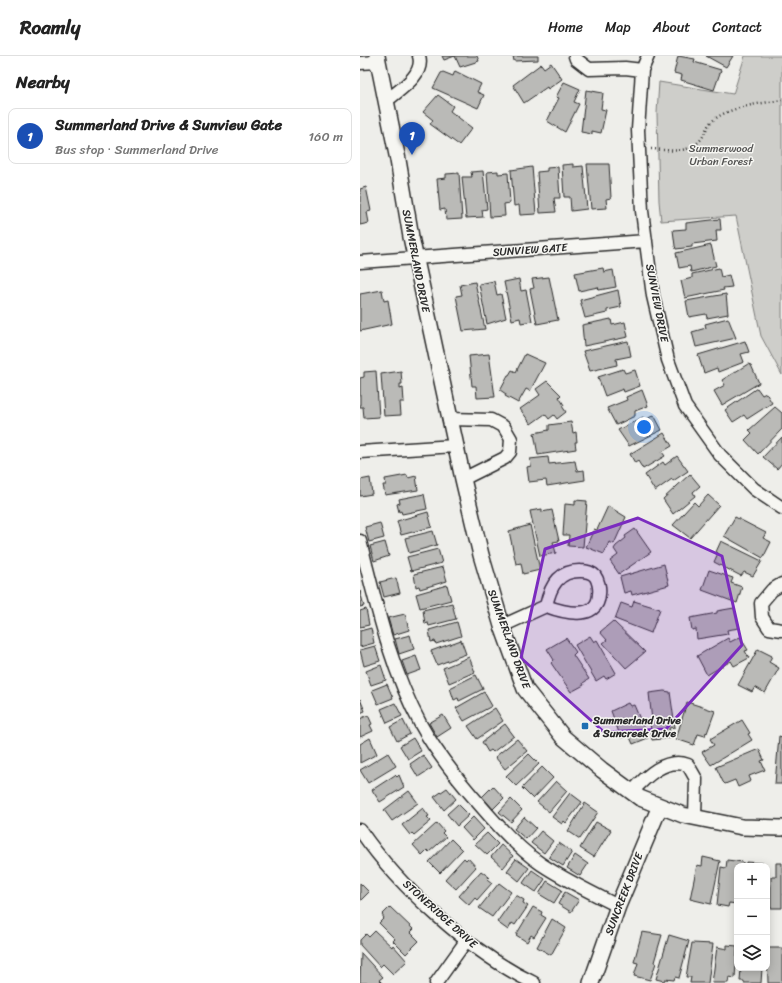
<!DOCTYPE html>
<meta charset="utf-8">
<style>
body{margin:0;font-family:Sriracha,sans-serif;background:#f2f2f2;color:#222}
.controls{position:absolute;right:12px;bottom:12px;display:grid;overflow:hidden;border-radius:8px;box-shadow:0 2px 10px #0003}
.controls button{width:36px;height:36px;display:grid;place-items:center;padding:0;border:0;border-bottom:1px solid #e0e0e0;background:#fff;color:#222;font:20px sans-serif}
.you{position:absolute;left:284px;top:371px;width:14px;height:14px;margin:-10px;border:3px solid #fff;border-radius:50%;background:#1a73e8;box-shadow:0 0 0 6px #1a73e833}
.badge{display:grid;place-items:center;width:26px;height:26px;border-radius:50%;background:#1a73e8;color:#fff;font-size:13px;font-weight:700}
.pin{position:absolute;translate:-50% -33px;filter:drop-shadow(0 1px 2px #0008)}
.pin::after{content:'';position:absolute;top:21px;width:14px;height:12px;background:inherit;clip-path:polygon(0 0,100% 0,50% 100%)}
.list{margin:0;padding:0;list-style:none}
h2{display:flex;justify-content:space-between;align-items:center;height:52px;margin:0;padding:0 16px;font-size:17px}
h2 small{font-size:13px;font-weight:400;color:#767676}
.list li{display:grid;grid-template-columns:26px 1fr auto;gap:12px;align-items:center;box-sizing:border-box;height:56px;margin:0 8px 8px;padding:0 8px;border:1px solid #e0e0e0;border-radius:8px}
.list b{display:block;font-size:15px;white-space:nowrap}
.list p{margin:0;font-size:13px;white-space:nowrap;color:#767676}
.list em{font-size:13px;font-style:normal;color:#767676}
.icon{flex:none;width:22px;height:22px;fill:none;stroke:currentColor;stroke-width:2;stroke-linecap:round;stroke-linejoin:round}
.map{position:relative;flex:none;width:422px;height:927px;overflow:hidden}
header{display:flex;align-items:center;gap:24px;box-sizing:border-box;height:56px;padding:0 20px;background:#fff;border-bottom:1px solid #e0e0e0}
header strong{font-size:19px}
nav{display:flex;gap:22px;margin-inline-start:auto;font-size:14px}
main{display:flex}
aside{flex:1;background:#fff}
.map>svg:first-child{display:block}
.green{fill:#cececa;stroke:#7c7c7a}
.building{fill:#babab7;stroke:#2b2b2b}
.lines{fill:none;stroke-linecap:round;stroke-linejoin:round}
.minor-casing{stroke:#2b2b2b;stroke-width:15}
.tertiary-casing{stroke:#2b2b2b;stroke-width:18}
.path{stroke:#2b2b2b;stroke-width:2.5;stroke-dasharray:1 3;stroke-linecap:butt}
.minor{stroke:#f6f6f2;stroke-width:12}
.tertiary{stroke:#f6f6f2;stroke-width:15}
.marked{fill:#7b2cbf;fill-opacity:0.2;stroke:#7b2cbf;stroke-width:3;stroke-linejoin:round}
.poi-dot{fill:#1f6fb2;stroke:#f6f6f2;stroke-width:1.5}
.labels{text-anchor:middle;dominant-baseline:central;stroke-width:3;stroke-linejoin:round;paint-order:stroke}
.park-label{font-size:11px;fill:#545453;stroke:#f6f6f2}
.street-label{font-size:11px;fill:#2b2b2b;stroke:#f6f6f2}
.poi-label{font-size:11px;font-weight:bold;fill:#2b2b2b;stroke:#f6f6f2;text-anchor:start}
</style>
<header>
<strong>Roamly</strong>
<nav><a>Home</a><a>Map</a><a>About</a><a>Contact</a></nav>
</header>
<main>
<aside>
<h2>Nearby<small></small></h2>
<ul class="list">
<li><span class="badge" style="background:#1a4fb4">1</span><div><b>Summerland Drive &amp; Sunview Gate</b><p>Bus stop · Summerland Drive</p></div><em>160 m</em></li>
</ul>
</aside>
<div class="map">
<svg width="422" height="927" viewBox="0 0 422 927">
<rect width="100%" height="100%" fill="#eeeeea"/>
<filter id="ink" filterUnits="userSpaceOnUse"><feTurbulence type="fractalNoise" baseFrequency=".025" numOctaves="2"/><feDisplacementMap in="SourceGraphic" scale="8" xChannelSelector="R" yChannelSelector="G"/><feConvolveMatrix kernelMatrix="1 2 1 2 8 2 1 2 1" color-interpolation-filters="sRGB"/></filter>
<g filter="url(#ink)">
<!-- green -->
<path class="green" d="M385,0H422V319L401,280L376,160L301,165L299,145L297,57L299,26L373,38Z"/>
<!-- building -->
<path class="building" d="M82,0H117L119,5L100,11L95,0L84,4Z
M153,0H178V4L154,5Z
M318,0L335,3L334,6L361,14L354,34L321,24L322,19L314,17Z
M346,0H373L366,11Z
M191,7L202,23L188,33L187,31L164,47L153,29L181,8L184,12Z
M95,15L121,28L117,36L124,39L118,52L73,32L81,17L83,16L93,20Z
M204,26L220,33L214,46L219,48L205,76L187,65L199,42L196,41Z
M226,34L243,37L241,53L246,54L241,77L232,75V78L221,76Z
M78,39L93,50L90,55L112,72L99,89L70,68L73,64L63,56Z
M213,108V111L223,110L227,153L211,155L210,141H204L202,109Z
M227,108H249L251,142L246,143L247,152L231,153Z
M172,111L176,158L160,159L159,149L154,150L151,114Z
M198,111L200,142H194L196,156L180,157L177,116L187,115V112Z
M123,115L127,153L122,154L123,161L106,162L102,121H112L111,116Z
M138,115V118L148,117L150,147L144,148L145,160L130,161L127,116Z
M99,117L102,163L86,164L85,153L80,154L77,123L86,122V118Z
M6,131L11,155L7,156L9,167L0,169V133Z
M360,163L361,174H356L357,185L332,188V191L316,193L315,190L313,174L326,173V167Z
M351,189L356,210L331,216L330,210L319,212L316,197Z
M243,212L244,216L253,214L256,231L239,234L238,231L219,235L215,217Z
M359,212L361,221L369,219L372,231L363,232L364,234L325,242L321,225L332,222V218Z
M189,221L198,264L177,268L170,233L174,232L172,223Z
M159,223L161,235L166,234L172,265L161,267L160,262L152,264L144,226Z
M134,225L137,239L141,238L146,262L127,268L119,228Z
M115,226L125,273L103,275L96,240L102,239L100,229Z
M22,234L24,245L28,244L32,268L0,275V238Z
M258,234L261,251L247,254V257L225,262L220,244Z
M366,238L368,258L347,262L346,258L329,261L326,245Z
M368,262L376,282L336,291L332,276L346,272L345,268Z
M251,263L252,269L265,266L268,281L224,290L222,269Z
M268,285L271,300L256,303L257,309L230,315L223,295Z
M385,285L389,296L381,298L384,306L358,316L357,312L344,317L338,299Z
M129,298L135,341L117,342L116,330H112L109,300Z
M165,298L185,307L170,335L166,333L158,347L145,340L146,338L140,334L148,319H149L152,314L156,316Z
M388,308L391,309L399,327L362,349L354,335L365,329L362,324Z
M263,313L265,317L275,314L280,330L264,336L263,333L245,340L238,321Z
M16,315L19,361L4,362L3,351H0V322L4,321V316Z
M41,315L42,328H40V333L43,332L44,346H40L41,359L24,360L21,318Z
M187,325L201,339L199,341L204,349L202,350L206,356L197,363L194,359L189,363L185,358L171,368L160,353L180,339L176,333Z
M397,332L402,339L406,337L412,347L387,363L384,359L373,366L365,354Z
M282,334L288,350L275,355V360L256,369L247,352L267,344L266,341Z
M415,351L422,357V373L398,398L385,384L392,377L389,374Z
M294,359L302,374L269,390L258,374L283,361L285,364Z
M211,366L213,377L216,376L217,386H215L216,393L178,399L174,377L189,374V369Z
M304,377L312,390L302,396L305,400L283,413L278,405L275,407L270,398Z
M422,381V407L417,413L403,401Z
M317,400L328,415L313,425L312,423L295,435L285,419L303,406L305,409Z
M188,401L189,408L215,405L217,415L224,414L225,424L187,430L186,424L169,426L167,411L171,410L170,403Z
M330,418L340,430L333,436L335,440L313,458L303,443Z
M47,419L48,422L56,420L58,434L25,439L23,429H26L25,423Z
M10,422L12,438L0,440V424Z
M64,438L67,453L42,458L41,455L39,456L37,448L40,447L39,443Z
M348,439L359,449L330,482L313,469L334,446L338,450Z
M215,444L227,445L223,491L208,490L209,479H203L205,448L215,449Z
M248,450L266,461L254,488L249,486L244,498L226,491L234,473L237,474Z
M182,453V456L192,454L199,485L193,486L196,497L180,500L170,455Z
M68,456L72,471L41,479L37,465Z
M375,461L406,477L403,482L411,486L403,502L364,480Z
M20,467L24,482L9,486L5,471Z
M170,469L180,514L163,518L161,507L156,508L149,475Z
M275,473L291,496L259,518L250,505L258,499L254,493L256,490L266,482L265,480Z
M73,475L77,489L49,497L45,482Z
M361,485L402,505L393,520L384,516L381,520L354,506L358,497L356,496Z
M25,486L29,500L14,505L10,490Z
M78,493L82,507L51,515L47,501Z
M304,508L309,529L272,539L271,535L264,537L260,521Z
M83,511L87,525L60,533L59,530L56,531L54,518Z
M349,514L373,522L371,527L382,531L377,547L342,534Z
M36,522L40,537L24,541L20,526Z
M87,529L91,544L60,552L56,538Z
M0,535L4,550L0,551Z
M274,545L300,553L291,577L255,563L261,547L272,551Z
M92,547L96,563L69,570L68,567L65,568L63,554Z
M374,552L379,572L367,574L368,578L337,583L336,573L332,574L330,562L357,557V555Z
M6,553L9,569L0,571V555Z
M45,558L49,574L33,579L28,562Z
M253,565L285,596L266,612L243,587L247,584L240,576Z
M97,566L101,580L76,588L75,585L71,586L69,574Z
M11,572L14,587L0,591V575Z
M50,579L54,593L39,598L35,583Z
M230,580L234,586L237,584L256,617L246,623L244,620L236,625L215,589Z
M380,581L388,594L385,595L389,602L374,610L371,605L347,619L337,600L368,582L370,586Z
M206,582L216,596L213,599L229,623L223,627L224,629L211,636L191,607L194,604L187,593Z
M101,584L106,598L77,609L71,595Z
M15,590L20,605L4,610L0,594Z
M398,593L412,600L409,606L419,612L405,637L395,631L392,636L378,629Z
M56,600L61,614L47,619L42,605Z
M109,601L115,616L89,627L83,612Z
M21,609L26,624L11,629L6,615Z
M116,619L123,633L99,645L98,642L94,644L90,632Z
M27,628L33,642L18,648L12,634Z
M304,635L310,636L315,671L309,672L311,682L292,684L290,666L292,665L289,637Z
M124,636L132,650L104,665L96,652Z
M0,643L5,655L0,657Z
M327,646L355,655L347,677L346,676L345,680L338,678L334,689L316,683Z
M35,647L42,660L27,667L21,653Z
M268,647L270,650L274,649L288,682L273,688L269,679L261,682L251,655Z
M135,652L143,665L117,683L108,670Z
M8,659L12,668L10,669L13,675L0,681V663Z
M83,659L91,672L77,681L69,667Z
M43,664L50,678L37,685L30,671Z
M382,664L390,677L388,678L392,684L351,709L342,696L354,689L350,683Z
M145,668L154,680L133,696L131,694L128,696L122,686Z
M419,680L422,681V728H415Z
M10,682L17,698L0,707V688Z
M53,682L61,695L48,703L40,690Z
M157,683L167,695L145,713L135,701Z
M399,693L404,704L401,705L405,714L389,720L391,725L378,731L375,724L365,728L363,726L356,711Z
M28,697L36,710L8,727L0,714Z
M169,698L179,708L156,730L146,720Z
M63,699L72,712L58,721L50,708Z
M182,711L193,722L173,743L162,732Z
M35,719L37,721L39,719L44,731L20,746L12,734Z
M196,725L207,735L189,756L177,746Z
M133,730L144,742L133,753L122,741Z
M87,732L96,743L84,754L74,741Z
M49,735L58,747L32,765L24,754Z
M210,737L222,746L206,767L204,765L202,768L192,761Z
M151,743L162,754L151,766L139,756Z
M225,747L238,756L220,783L208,775Z
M98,748L109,759L97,770L87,758Z
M63,752L69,760L67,761L71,765L54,779L52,777L50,779L42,769Z
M113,761L124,773L113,784L102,772Z
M164,761L176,772L166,783L154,773Z
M236,766L251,774L234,801L220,792Z
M77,767L84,775L82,777L86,781L69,796L67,794L62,799L53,789Z
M181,775L193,785L184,797L171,787Z
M127,777L138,788L127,799L115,788Z
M91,783L102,794L80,817L69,806Z
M199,787L212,796L203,810L189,801Z
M141,789L153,800L143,812L131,801Z
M215,799L228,808L220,820L207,812Z
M343,801L360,805L351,848L330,843L337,809L342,810Z
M104,802L106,804L108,802L116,811L96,833L85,823Z
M156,803L169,812L159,825L147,815Z
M367,804L383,806V810H377V848L369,847L368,851L357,849L361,811L366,812Z
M386,806L403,807L402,810H386Z
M416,807H422V852H411V821H416Z
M172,814L185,823L176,836L163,827Z
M121,815L129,821L127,823L132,827L117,844L115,842L109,849L99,840Z
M187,825L202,834L194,847L179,838Z
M0,827L9,836L0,845Z
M139,827L151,836L132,861L119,852Z
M205,836L219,844L211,856L198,848Z
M156,839L164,844L163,847L168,850L155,869L152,867L148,874L137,866Z
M30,851L53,873L50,876L59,885L46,898L33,885L35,883L19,867L24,862L22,859Z
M173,851L182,856L181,859L186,862L174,881L171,879L167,886L156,879Z
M192,863L206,872L191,899L177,891Z
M15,875L32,891L33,889L47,905L33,918L23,908L20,911L0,889V884L6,878L9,881Z
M282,876L302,879L294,906L296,907L290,924L274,920L278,907L274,906Z
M309,879L329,885L319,922L315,921L314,924L305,923L304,925L296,923Z
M332,887L353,888L348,927H330L331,921H326Z
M367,889L377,890L375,922L369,921L368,927H352L357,891L367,893Z
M407,892H422V927H408Z
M1,897L23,921L19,924L22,927H0Z
M381,912H402L401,927H384V925H380Z"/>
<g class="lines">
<!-- minor casing -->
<g class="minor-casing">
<path id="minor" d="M215,0L216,3L229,13L265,12L282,14
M288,0L282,14L278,74L282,155L293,240L308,304L325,350L360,399L394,433L422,452
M0,7L18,6
M26,45C39,34 65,19 59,0
M0,206L286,185
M89,363L131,364L144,371L151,383L150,396L145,402L103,423
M0,396L95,390
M0,485C16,547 30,612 61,669C77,698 98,724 120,749C137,769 159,793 181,808C205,824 232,837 258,850
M422,528L412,534L401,547L402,561L409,572L422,574
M142,570L186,550C202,556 238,566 239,538C240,532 238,524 235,520C231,516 226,515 221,515C198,514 190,531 186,550
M272,736C286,720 306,701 328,709L336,723L335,761
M0,774C39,831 111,897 174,927
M76,927L106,885"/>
</g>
<!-- tertiary casing -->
<g class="tertiary-casing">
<path id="tertiary" d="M17,0L38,104L51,181L103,423L121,499L142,570L165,633L203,681L242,714L280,742L323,759L382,771L422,772
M231,927L258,850L300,750"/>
</g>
<!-- path -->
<path class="path" d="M291,93C310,94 329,99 342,82C345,77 347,70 351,66C369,50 399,48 422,44"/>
<!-- minor -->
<use href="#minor" class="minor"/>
<!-- tertiary -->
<use href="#tertiary" class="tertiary"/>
</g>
</g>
<!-- marked area -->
<path class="marked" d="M278,462L362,500L382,589L306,673L244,676L161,602L185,493Z"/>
<!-- markers -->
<rect class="poi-dot" x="221" y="666" width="8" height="8" rx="2"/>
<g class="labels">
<!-- park labels -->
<g class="park-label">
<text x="361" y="92">Summerwood<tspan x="361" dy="13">Urban Forest</tspan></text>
</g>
<!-- street labels -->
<g class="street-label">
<text transform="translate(170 194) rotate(-4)">SUNVIEW GATE</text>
<text transform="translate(56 205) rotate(79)">SUMMERLAND DRIVE</text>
<text transform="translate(297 247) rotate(79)">SUNVIEW DRIVE</text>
<text transform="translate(149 583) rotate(70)">SUMMERLAND DRIVE</text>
<text transform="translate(264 838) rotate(-69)">SUNCREEK DRIVE</text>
<text transform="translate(80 858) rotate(42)">STONERIDGE DRIVE</text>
</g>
<!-- poi labels -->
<g class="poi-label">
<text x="233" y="664">Summerland Drive<tspan x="233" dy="13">&amp; Suncreek Drive</tspan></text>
</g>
</g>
</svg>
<div class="controls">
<button>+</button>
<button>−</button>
<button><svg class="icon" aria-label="layers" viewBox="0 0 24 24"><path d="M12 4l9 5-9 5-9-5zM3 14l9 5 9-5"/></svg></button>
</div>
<div class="you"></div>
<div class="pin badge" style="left:52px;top:99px;background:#1a4fb4">1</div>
</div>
</main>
